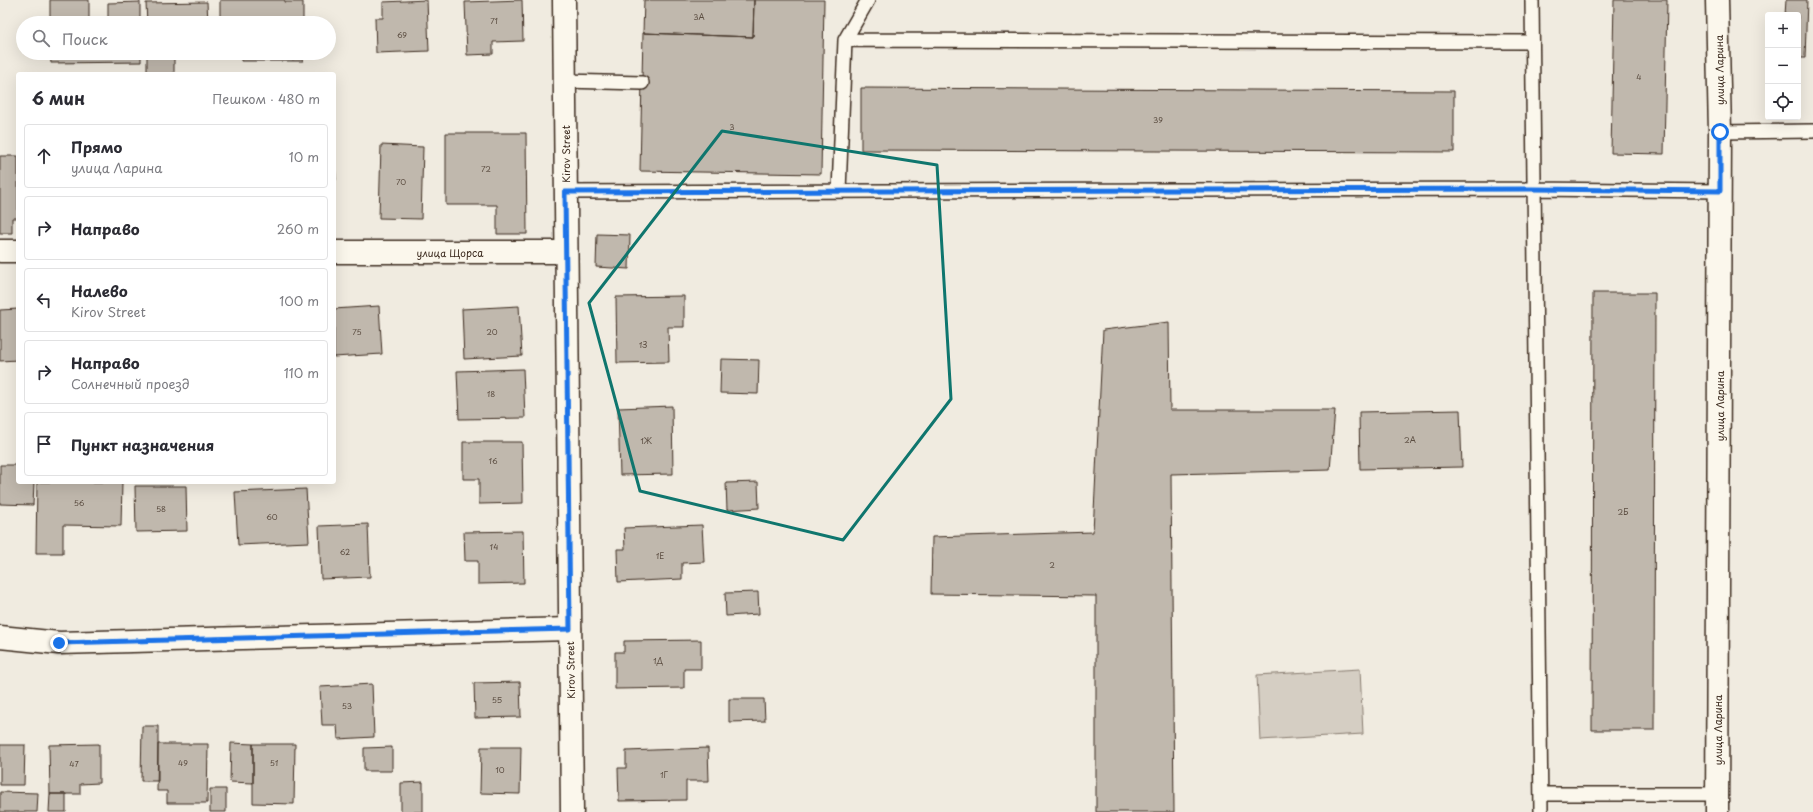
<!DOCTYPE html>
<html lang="ru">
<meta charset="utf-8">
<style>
body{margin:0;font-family:"Playpen Sans",sans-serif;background:#f2f2f3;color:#2b2b33}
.controls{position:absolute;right:12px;top:12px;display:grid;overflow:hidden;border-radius:4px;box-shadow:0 4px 16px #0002}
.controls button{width:36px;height:36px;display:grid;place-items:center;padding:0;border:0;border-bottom:1px solid #e1e1e2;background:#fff;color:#2b2b33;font:20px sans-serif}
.stop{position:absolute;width:12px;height:12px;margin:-9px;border:3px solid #1a73e8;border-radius:50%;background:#fff}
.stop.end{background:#1a73e8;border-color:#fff;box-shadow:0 1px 4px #0008}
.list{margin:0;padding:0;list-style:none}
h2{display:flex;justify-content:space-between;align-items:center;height:52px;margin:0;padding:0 16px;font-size:17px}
h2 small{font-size:13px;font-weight:400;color:#7c7c81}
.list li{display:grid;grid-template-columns:26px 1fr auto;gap:12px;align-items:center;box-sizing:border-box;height:64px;margin:0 8px 8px;padding:0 8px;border:1px solid #e1e1e2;border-radius:4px}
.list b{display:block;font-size:15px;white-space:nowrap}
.list p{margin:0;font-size:13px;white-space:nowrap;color:#7c7c81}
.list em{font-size:13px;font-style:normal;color:#7c7c81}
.icon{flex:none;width:22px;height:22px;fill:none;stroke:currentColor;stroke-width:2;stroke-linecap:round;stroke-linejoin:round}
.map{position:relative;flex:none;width:1813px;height:812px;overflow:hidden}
.search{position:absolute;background:#fff;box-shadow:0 4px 16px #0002;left:16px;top:16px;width:320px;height:44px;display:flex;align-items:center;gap:10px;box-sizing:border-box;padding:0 14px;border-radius:22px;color:#7c7c81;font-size:15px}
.panel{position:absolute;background:#fff;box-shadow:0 4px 16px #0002;left:16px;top:72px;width:320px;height:412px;border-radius:4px}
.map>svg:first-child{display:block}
.pitch{fill:#d5cec3;stroke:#887c70}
.building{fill:#c0b8ad;stroke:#3b2a1e}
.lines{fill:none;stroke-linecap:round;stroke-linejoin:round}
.lane-casing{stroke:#3b2a1e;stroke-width:16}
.street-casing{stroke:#3b2a1e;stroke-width:25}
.secondary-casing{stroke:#3b2a1e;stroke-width:25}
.lane{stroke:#fbf7ec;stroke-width:13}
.street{stroke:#fbf7ec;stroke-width:22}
.secondary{stroke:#fbf7ec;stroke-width:22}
.route{stroke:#1a73e8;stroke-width:5}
.marked{fill:none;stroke:#0f766e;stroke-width:3;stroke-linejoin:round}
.labels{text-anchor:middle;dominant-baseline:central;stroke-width:3;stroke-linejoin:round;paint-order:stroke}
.number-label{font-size:8px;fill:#5c4e42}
.street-label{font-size:10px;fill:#3b2a1e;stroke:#fbf7ec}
</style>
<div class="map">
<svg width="1813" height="812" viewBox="0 0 1813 812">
<rect width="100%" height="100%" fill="#f0ebe0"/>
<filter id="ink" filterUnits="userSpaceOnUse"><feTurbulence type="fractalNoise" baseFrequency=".025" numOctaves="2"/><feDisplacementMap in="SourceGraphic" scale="8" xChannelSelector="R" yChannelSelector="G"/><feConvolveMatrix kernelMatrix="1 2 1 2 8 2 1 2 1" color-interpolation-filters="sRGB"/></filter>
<g filter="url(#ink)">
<!-- pitch -->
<path class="pitch" d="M1360,669L1363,734L1260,740L1257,675Z"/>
<!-- building -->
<path class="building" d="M50,0H89V23H50Z
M220,0H285V2H303V23H220Z
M427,0L429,51L376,53L375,18H383V2Z
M522,0L523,41L493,42V54L467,55L465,2Z
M644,0H754L753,37L643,33Z
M754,0H824L821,174L640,171L643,33L753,37Z
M1614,0H1667L1664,154L1611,153Z
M1786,0H1807L1805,58H1798V15H1785Z
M140,2V23H108V3Z
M207,2L208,23H147L146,3Z
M50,53H141V62L51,63Z
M147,53H208V56L174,57V74H147Z
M241,53H303V61H241Z
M861,88L1454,91V152L861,150Z
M446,133H526L527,234H497V205H446Z
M334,144L336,180H334Z
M381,145L423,147L421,219L379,218Z
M0,156H18V218H12V233H0Z
M597,234L630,235L629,269L596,267Z
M1593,293H1655L1654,730H1592Z
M684,296V327H668L669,362L617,363L616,297Z
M379,306L382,354L334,357V309Z
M519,306L522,356L464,359L462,309Z
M18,309V360L0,361V310Z
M1169,322L1170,410H1335L1330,470L1171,474L1174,812H1096V596L931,594L932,537L1093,532L1103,330Z
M721,359L759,360L758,394L720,393Z
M523,369L525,418L459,419L457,371Z
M672,406L673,474L620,475L618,408Z
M1460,410L1462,467L1360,469L1359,412Z
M463,442H522L523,503L479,504V479H463Z
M0,465H18V482H34L33,505L0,504Z
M37,482H122L121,526L63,525V553H36Z
M758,482L759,508L727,510L726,483Z
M135,486H186L187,531L136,532Z
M306,489L309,542L238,545L235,492Z
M368,524L370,577L321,579L319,526Z
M702,525L704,562L682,563V579L618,582L617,549H625L624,528Z
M523,531L524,583L478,584V561H465L464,532Z
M758,592L759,614L726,616L725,593Z
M701,640V669H684V688L615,689V652H624V641Z
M520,682L521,717L475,718L474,683Z
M372,684L374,737L338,739L337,725H322L320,687Z
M729,699H764L765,721L729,722Z
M142,726H158V781H141Z
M231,743L253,744V783L230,782Z
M99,744V783L80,784V794H50L49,745Z
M158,744H208L207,803H167V791H157Z
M253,744H295L294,804L253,803Z
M0,745H25L24,785H0Z
M392,747V771H364V748Z
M481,747H521L520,794L480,793Z
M708,748L709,781H686V800L619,801L618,768H626V751Z
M423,782V812H401V783Z
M210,789H226V812H210Z
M0,792L38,793L37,812H0Z
M50,794H66V812H49Z"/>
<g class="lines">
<!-- lane casing -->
<g class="lane-casing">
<path id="lane" d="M1532,0L1541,812
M845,40L1532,42
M564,81L642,83
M1720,132L1813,131
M839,191L845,40L868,0
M565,192L1533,189L1720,191
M1541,794H1717"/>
</g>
<!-- street casing -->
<g class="street-casing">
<path id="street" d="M0,251H18
M334,252H566
M0,637L59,643L570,629
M1717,812L1720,132L1717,0"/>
</g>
<!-- secondary casing -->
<g class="secondary-casing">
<path id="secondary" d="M564,0L572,812"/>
</g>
<!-- lane -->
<use href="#lane" class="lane"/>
<!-- street -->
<use href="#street" class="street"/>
<!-- secondary -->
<use href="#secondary" class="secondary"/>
</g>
</g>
<g class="lines" filter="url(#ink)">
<!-- route -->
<path class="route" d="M59,643L570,629L565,192L1533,189L1720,191V132"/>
</g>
<!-- marked area -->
<path class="marked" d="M722,131L937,165L951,399L843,540L640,491L589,303Z"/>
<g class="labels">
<!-- number labels -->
<g class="number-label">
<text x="699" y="17">3А</text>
<text x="494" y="21">71</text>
<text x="402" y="35">69</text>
<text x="1639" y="77">4</text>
<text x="1158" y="120">39</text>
<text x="732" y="127">3</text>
<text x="486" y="169">72</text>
<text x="401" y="182">70</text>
<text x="357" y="332">75</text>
<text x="492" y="332">20</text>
<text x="643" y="345">1З</text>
<text x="491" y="394">18</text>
<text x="1410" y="440">2А</text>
<text x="646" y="441">1Ж</text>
<text x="493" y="461">16</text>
<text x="79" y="503">56</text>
<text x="161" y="509">58</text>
<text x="1623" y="512">2Б</text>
<text x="272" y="517">60</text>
<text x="494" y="547">14</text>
<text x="345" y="552">62</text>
<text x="660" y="556">1Е</text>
<text x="1052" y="565">2</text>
<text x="658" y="661">1Д</text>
<text x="497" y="700">55</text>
<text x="347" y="706">53</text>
<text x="183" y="763">49</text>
<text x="274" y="763">51</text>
<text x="74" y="764">47</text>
<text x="500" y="770">10</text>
<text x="664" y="775">1Г</text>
</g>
<!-- street labels -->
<g class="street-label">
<text transform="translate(1719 70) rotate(-91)">улица Ларина</text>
<text transform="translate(565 154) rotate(-90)">Kirov Street</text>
<text x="450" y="252">улица Щорса</text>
<text transform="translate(1719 406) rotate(-90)">улица Ларина</text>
<text transform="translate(570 670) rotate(-91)">Kirov Street</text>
<text transform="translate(1717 730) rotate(-90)">улица Ларина</text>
</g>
</g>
</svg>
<div class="controls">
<button>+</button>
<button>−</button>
<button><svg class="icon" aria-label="locate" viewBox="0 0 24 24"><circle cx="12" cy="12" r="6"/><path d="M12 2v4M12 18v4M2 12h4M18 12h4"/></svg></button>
</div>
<div class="stop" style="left:1720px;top:132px"></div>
<div class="stop end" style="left:59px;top:643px"></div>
<div class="search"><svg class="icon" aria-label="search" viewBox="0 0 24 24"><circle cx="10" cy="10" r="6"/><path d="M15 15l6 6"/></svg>Поиск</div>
<section class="panel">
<h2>6 мин<small>Пешком · 480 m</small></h2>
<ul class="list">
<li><svg class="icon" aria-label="ahead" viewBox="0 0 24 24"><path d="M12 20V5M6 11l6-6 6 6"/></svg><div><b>Прямо</b><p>улица Ларина</p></div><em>10 m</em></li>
<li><svg class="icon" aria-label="right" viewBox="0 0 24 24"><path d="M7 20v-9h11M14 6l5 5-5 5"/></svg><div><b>Направо</b></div><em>260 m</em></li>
<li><svg class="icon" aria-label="left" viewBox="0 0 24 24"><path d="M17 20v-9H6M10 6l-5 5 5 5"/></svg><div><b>Налево</b><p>Kirov Street</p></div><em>100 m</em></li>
<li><svg class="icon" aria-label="right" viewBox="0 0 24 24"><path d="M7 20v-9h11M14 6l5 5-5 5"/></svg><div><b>Направо</b><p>Солнечный проезд</p></div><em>110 m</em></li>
<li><svg class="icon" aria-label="arrive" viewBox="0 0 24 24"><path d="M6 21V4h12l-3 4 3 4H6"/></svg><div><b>Пункт назначения</b></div></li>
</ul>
</section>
</div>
